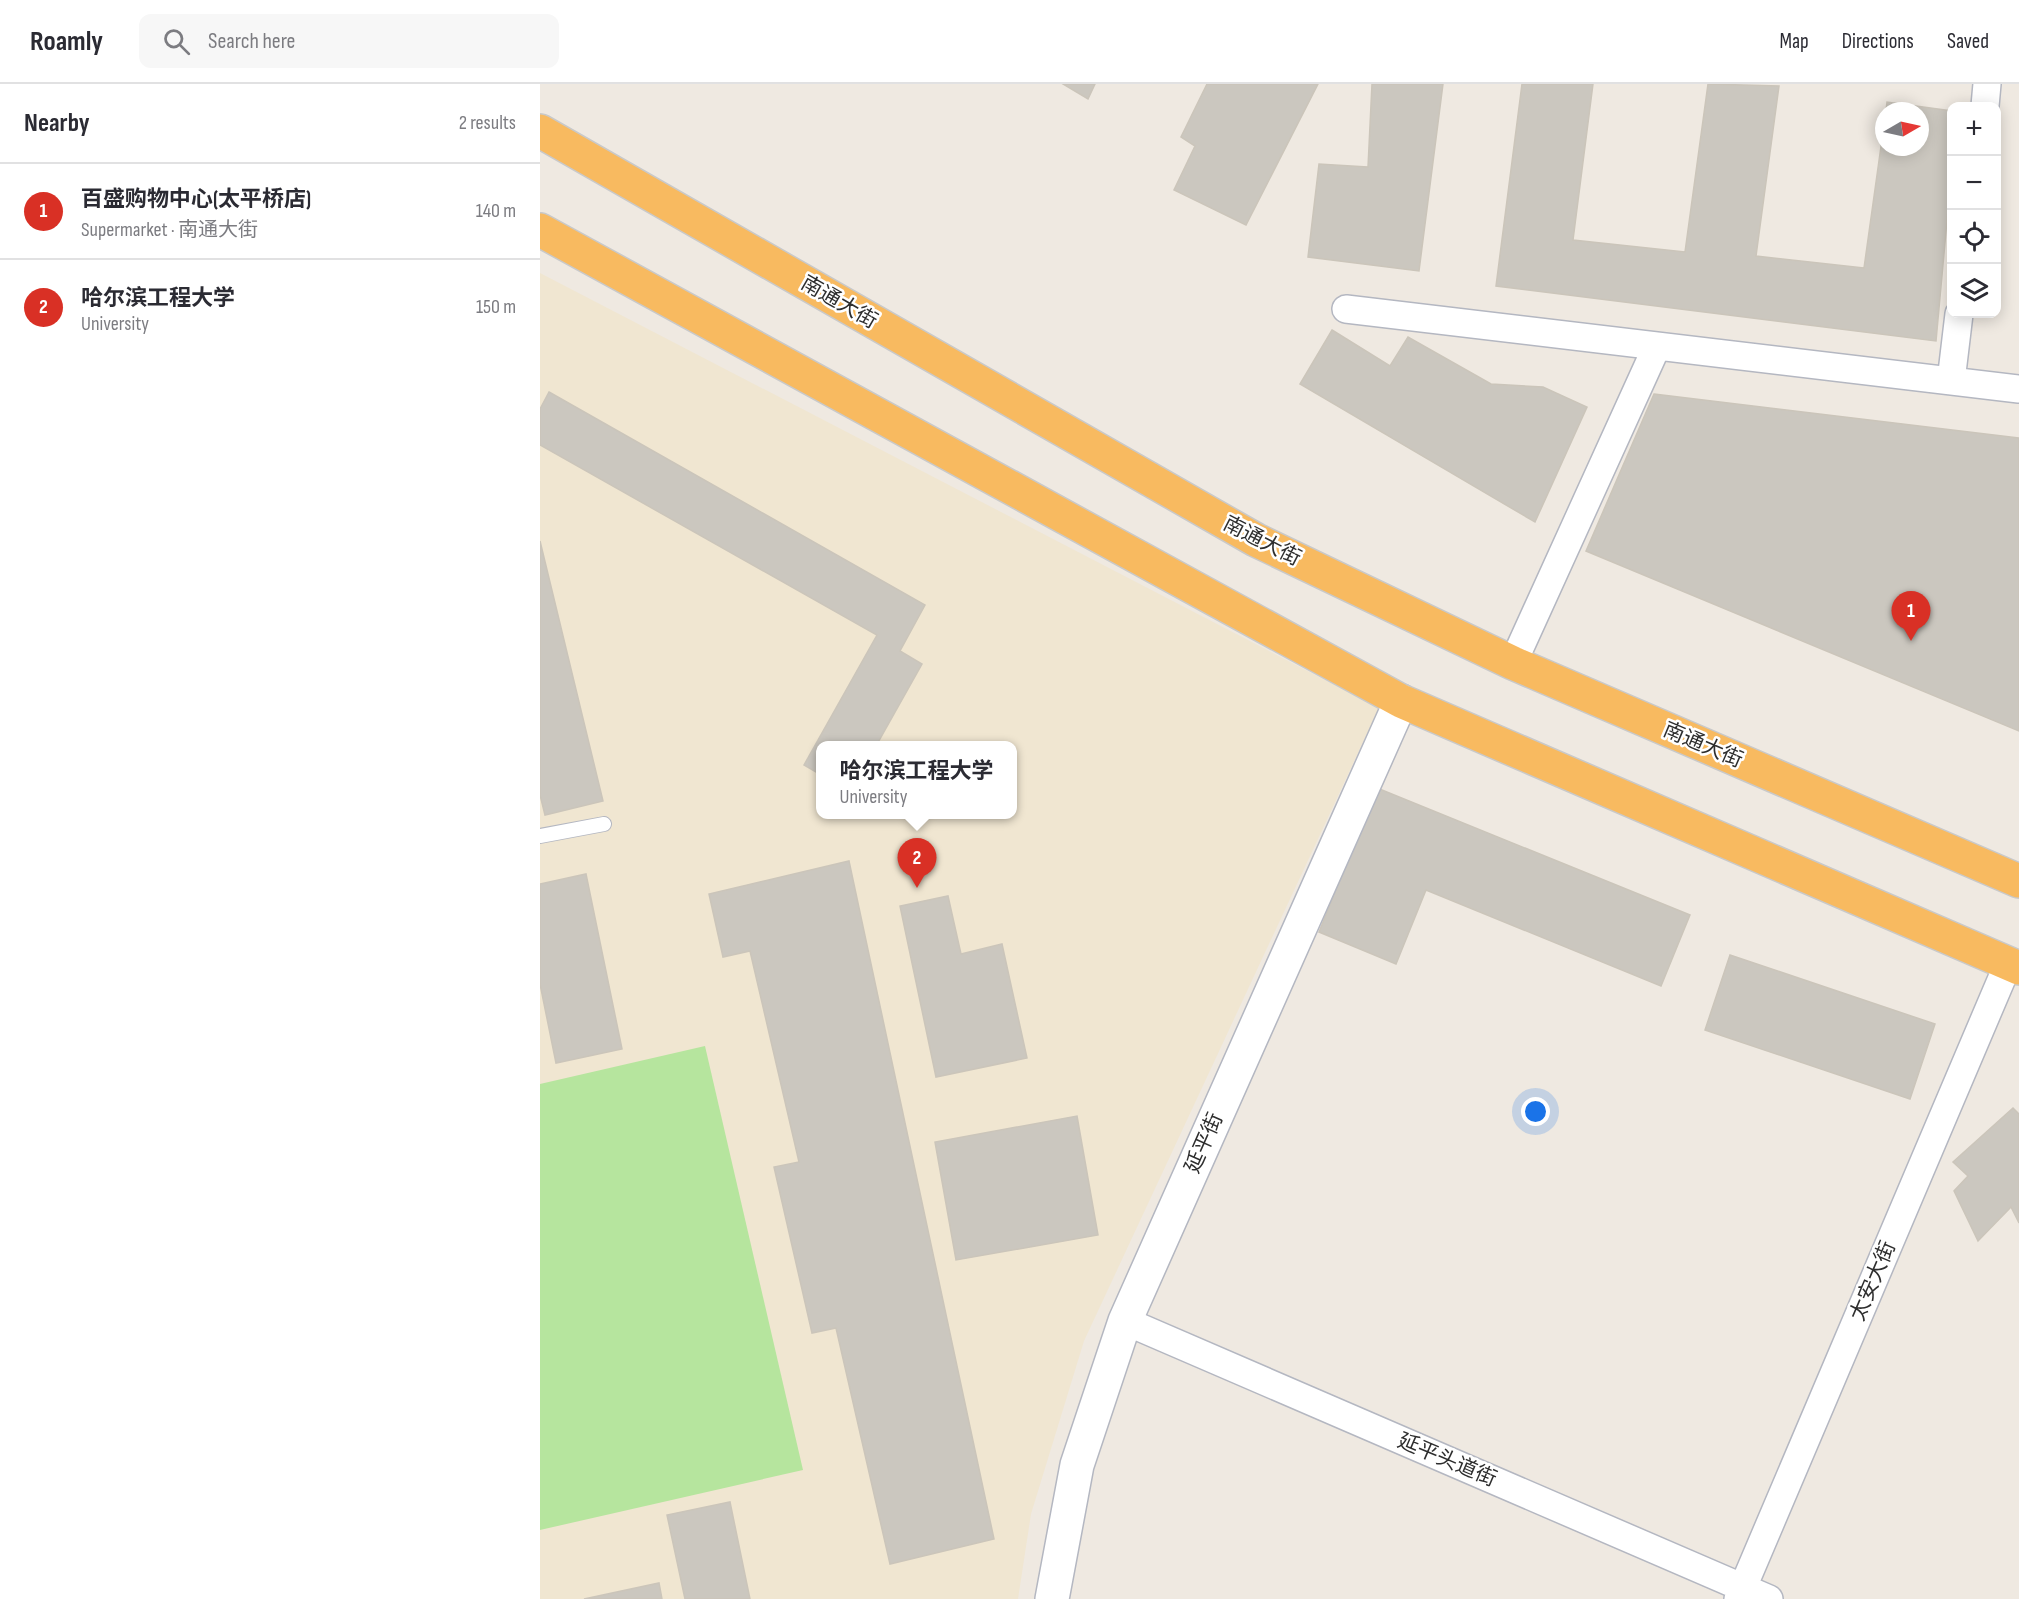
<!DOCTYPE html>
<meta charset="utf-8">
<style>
body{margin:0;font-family:"Sofia Sans Condensed","Noto Sans SC",sans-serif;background:#f7f7f7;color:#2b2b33}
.controls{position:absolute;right:18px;top:18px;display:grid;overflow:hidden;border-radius:12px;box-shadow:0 3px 15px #0003}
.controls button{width:54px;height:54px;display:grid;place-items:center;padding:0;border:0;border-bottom:2px solid #e1e1e2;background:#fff;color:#2b2b33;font:30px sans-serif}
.compass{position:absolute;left:1335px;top:18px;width:54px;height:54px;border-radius:50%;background:#fff;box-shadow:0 3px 15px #0003;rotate:81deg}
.you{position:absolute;left:996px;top:1028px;width:21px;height:21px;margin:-15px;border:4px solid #fff;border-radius:50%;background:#1a73e8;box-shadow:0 0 0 9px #1a73e833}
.badge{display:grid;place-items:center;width:39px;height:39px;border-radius:50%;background:#d93025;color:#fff;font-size:20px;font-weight:700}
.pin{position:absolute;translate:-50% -50px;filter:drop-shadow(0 2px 3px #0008)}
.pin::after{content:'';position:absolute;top:32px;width:21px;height:18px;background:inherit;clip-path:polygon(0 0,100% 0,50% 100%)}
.popup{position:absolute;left:276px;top:657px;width:201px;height:78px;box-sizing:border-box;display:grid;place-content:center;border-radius:12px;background:#fff;filter:drop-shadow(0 2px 4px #0005);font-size:20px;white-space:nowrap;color:#7c7c81}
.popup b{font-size:22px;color:#2b2b33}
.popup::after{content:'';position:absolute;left:50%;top:100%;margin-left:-12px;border:12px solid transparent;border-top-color:#fff}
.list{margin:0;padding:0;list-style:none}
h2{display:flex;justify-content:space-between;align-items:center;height:78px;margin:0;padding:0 24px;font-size:26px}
h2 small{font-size:20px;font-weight:400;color:#7c7c81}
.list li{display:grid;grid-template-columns:39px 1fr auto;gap:18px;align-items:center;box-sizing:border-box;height:96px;padding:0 24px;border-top:2px solid #e1e1e2}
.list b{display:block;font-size:22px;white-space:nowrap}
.list p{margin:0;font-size:20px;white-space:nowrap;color:#7c7c81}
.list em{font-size:20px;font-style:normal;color:#7c7c81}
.icon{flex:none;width:33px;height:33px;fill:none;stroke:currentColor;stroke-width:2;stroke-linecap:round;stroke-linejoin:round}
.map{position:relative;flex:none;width:1479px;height:1515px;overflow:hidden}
header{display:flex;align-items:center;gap:36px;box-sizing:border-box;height:84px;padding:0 30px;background:#fff;border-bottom:2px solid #e1e1e2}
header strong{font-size:28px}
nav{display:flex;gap:33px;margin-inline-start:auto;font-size:21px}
.search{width:420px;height:54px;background:#f7f7f7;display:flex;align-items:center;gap:15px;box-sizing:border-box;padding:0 21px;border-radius:12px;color:#7c7c81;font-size:22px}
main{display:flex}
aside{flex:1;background:#fff}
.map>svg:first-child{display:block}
.education{fill:#f0e6d1;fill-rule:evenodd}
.green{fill:#b6e59e}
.building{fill:#cbc7bf;stroke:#cbc5ba;stroke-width:1.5}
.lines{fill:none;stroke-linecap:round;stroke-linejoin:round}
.service-casing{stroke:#b4b7c1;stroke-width:16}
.minor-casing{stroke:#b4b7c1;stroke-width:30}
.tertiary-casing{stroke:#b4b7c1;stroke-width:36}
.trunk-casing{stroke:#c9c9c9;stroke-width:36}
.service{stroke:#fff;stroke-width:14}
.minor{stroke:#fff;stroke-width:27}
.tertiary{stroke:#fff;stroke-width:33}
.trunk{stroke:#f8ba60;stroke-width:33}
.labels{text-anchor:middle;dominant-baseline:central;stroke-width:5;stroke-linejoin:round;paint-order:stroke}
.street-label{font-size:21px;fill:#2e2e2e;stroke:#fff}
</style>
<header>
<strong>Roamly</strong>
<div class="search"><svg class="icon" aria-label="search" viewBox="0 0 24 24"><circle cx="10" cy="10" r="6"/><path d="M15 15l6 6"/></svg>Search here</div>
<nav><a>Map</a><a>Directions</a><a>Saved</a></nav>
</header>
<main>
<aside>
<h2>Nearby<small>2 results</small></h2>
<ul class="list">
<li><span class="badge">1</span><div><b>百盛购物中心(太平桥店)</b><p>Supermarket · 南通大街</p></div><em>140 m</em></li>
<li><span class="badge">2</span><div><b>哈尔滨工程大学</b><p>University</p></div><em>150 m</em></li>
</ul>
</aside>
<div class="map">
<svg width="1479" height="1515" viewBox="0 0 1479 1515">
<rect width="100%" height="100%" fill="#efe9e1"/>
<!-- education -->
<path class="education" d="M0,189L839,624L544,1257L491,1430L478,1515H0ZM281,662H473V730H281Z"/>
<!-- green -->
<path class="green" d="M165,962L263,1386L0,1446V1000Z"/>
<!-- building -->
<path class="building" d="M523,0H555L548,15Z
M667,0H778L706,141L634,106L655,62L641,53Z
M832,0H903L879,187L768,173L779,80L828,83Z
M982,0H1053L1033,156L1145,168L1168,0L1239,2L1216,172L1324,184L1344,41V63H1380V27H1346L1347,18L1412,27V82L1396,257L956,202Z
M792,246L850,282L868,253L951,300L1003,303L1047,323L995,438L760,300Z
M9,308L385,521L360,567L382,580L336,662H281V691L264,681L337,551L0,361V325Z
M1114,310L1479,354V647L1046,467Z
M0,457L63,717L5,731L0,711Z
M837,704L1150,831L1121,902L886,806L856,880L779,848Z
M309,777L454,1455L350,1480L296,1244L272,1249L234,1083L259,1078L210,867L183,873L169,810Z
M46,790L82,965L16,979L0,900V800Z
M408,812L421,870L462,860L487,974L396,993L360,822Z
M1190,871L1395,940L1370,1015L1165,946Z
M1473,1024L1479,1030V1139L1471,1123L1438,1157L1414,1107L1428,1092L1413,1078Z
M537,1032L558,1151L416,1176L395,1058Z
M190,1418L210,1515H145L127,1431Z
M119,1499L122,1515H44Z"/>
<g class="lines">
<!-- service casing -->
<g class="service-casing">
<path id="service" d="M0,752L64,740"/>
</g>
<!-- minor casing -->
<g class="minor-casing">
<path id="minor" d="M1445,22L1447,0
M806,225L1479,305
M1411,297L1419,230
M973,579L1117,262
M585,1237L1229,1515
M1198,1515L1468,880"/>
</g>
<!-- tertiary casing -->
<g class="tertiary-casing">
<path id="tertiary" d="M512,1515L537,1381L585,1237L861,617"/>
</g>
<!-- trunk casing -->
<g class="trunk-casing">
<path id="trunk" d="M0,47L716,456L973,579L1479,797
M0,146L861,617L1479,884"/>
</g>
<!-- service -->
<use href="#service" class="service"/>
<!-- minor -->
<use href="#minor" class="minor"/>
<!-- tertiary -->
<use href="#tertiary" class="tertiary"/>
<!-- trunk -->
<use href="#trunk" class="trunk"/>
</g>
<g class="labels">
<!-- street labels -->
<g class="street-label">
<text transform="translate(299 218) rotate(30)">南通大街</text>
<text transform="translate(722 457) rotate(27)">南通大街</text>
<text transform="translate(1163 661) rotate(23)">南通大街</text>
<text transform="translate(664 1059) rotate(-66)">延平街</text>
<text transform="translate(1333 1197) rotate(-67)">太安大街</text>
<text transform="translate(907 1376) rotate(23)">延平头道街</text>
</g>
</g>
</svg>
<div class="controls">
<button>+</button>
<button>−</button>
<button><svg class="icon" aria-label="locate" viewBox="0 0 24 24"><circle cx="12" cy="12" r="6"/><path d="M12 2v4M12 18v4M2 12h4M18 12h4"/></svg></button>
<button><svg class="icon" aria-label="layers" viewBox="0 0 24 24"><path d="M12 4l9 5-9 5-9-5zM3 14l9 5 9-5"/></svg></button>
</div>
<svg class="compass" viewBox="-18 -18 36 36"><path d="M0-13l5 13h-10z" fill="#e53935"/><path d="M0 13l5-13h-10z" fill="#7c7c81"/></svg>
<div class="you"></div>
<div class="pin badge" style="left:1371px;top:557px">1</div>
<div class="pin badge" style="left:377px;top:804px">2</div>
<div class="popup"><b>哈尔滨工程大学</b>University</div>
</div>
</main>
